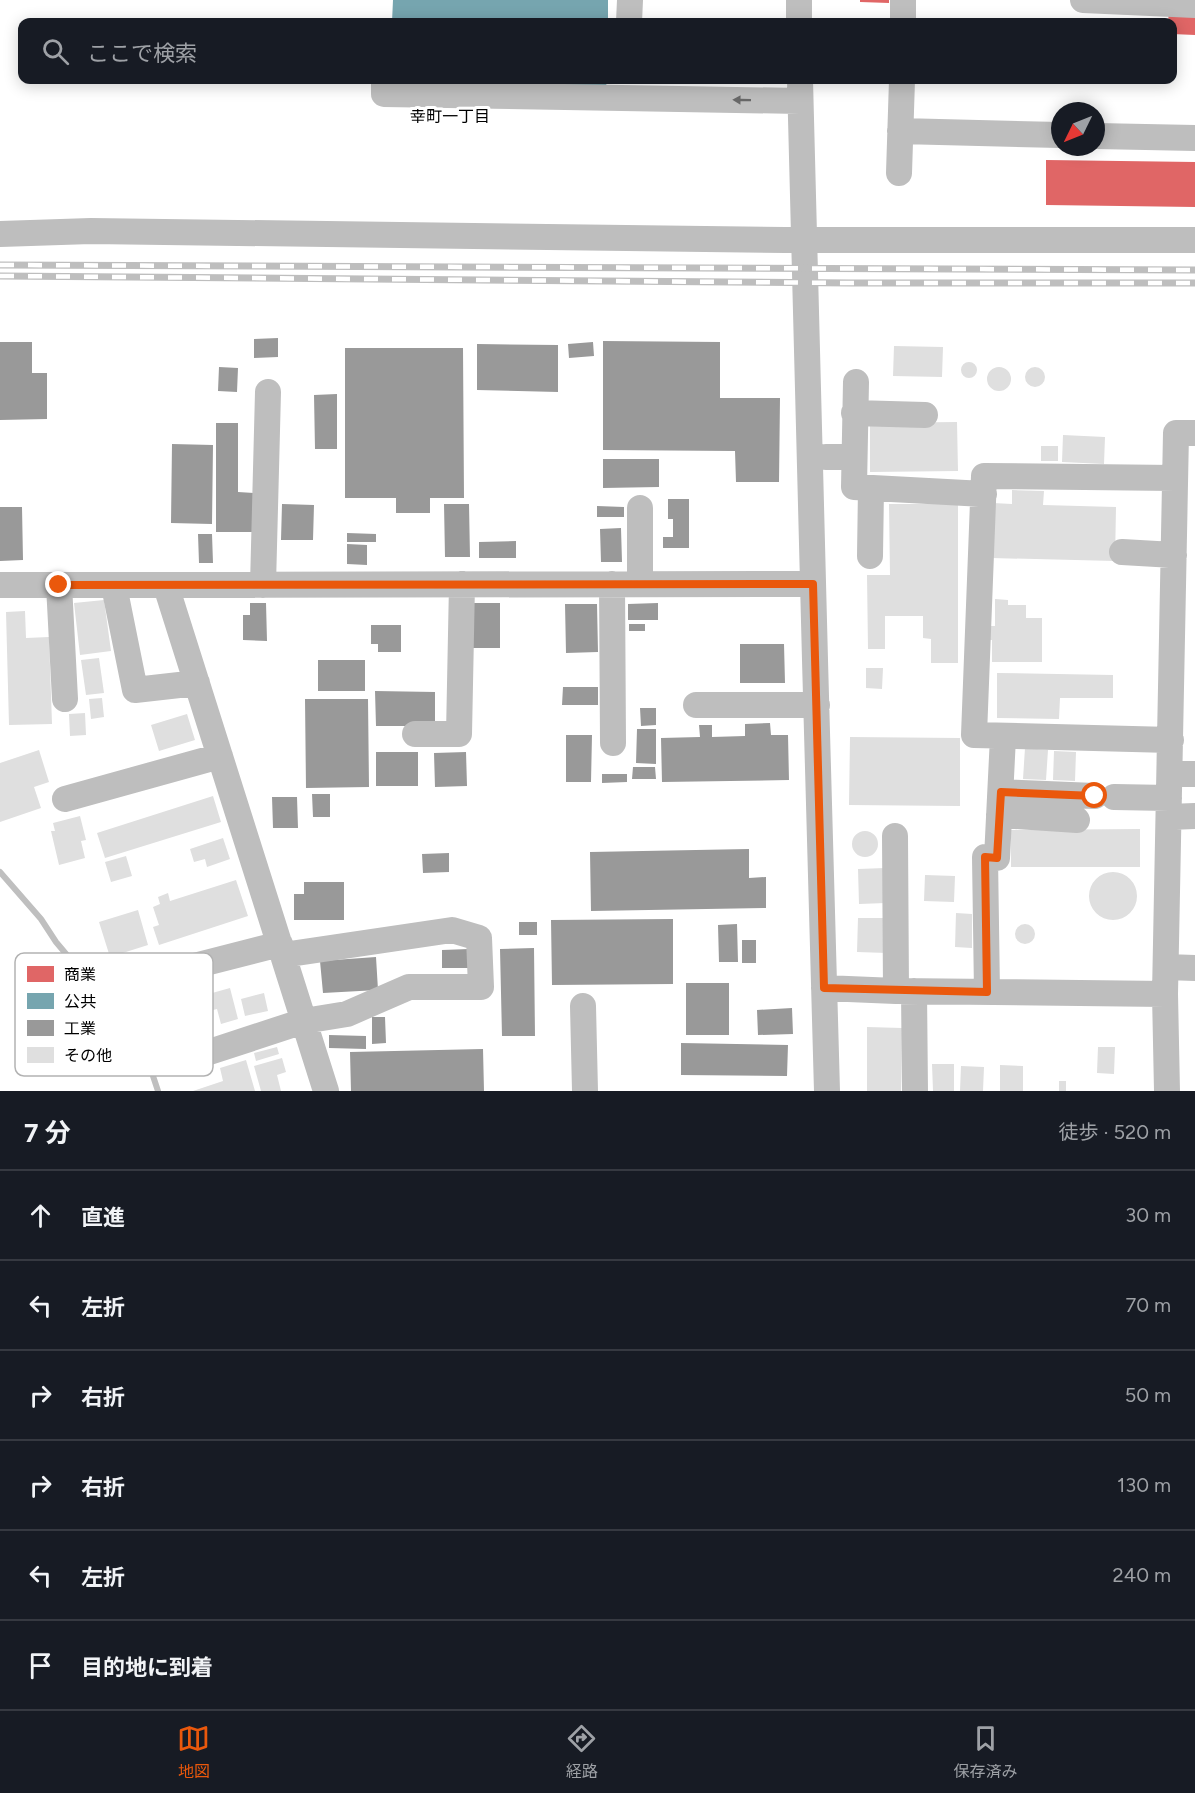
<!DOCTYPE html>
<html lang="ja">
<meta charset="utf-8">
<style>
body{margin:0;font-family:Figtree,"Noto Sans JP",sans-serif;background:#20242c;color:#f1f3f6}
.compass{position:absolute;left:1051px;top:102px;width:54px;height:54px;border-radius:50%;background:#171b24;box-shadow:0 3px 15px #0003;rotate:227deg}
.stop{position:absolute;width:18px;height:18px;margin:-14px;border:4px solid #ea580c;border-radius:50%;background:#fff}
.stop.end{background:#ea580c;border-color:#fff;box-shadow:0 2px 6px #0008}
.list{margin:0;padding:0;list-style:none}
h2{display:flex;justify-content:space-between;align-items:center;height:78px;margin:0;padding:0 24px;font-size:26px}
h2 small{font-size:20px;font-weight:400;color:#9ea1a6}
.list li{display:grid;grid-template-columns:39px 1fr auto;gap:18px;align-items:center;box-sizing:border-box;height:90px;padding:0 24px;border-top:2px solid #363941}
.list b{display:block;font-size:22px;white-space:nowrap}
.list em{font-size:20px;font-style:normal;color:#9ea1a6}
.icon{flex:none;width:33px;height:33px;fill:none;stroke:currentColor;stroke-width:2;stroke-linecap:round;stroke-linejoin:round}
.map{position:relative;flex:none;width:1195px;height:1091px;overflow:hidden}
.search{position:absolute;background:#171b24;box-shadow:0 3px 15px #0003;left:18px;right:18px;top:18px;height:66px;display:flex;align-items:center;gap:15px;box-sizing:border-box;padding:0 21px;border-radius:12px;color:#9ea1a6;font-size:22px}
.sheet{height:618px;background:#171b24}
nav{display:flex;justify-content:space-around;align-items:center;box-sizing:border-box;height:84px;border-top:2px solid #363941;background:#171b24;font-size:16px;color:#9ea1a6}
nav a{display:grid;justify-items:center;gap:3px}
nav .on{color:#ea580c}
.map>svg:first-child{display:block}
.shops{fill:#e06666}
.public{fill:#76a5af}
.industry{fill:#999}
.lines{fill:none;stroke-linecap:round;stroke-linejoin:round}
.stream{stroke:#bfbfbf;stroke-width:6}
.building{fill:#dfdfdf}
.minor{stroke:#bebebe;stroke-width:26}
.rail-casing{stroke:#bebebe;stroke-width:7}
.rail{stroke:#fff;stroke-width:4.5;stroke-dasharray:14;stroke-linecap:butt}
.oneway{fill:#686868}
.route{stroke:#ea580c;stroke-width:8}
.labels{text-anchor:middle;dominant-baseline:central;stroke-width:6;stroke-linejoin:round;paint-order:stroke}
.neighbourhood-label{font-size:16px;fill:#000;stroke:#fff}
.key{fill:#fff;stroke:#b2b2b2;stroke-width:1.5}
.key-label{font-size:16px;fill:#000}
</style>
<div class="map">
<svg width="1195" height="1091" viewBox="0 0 1195 1091">
<rect width="100%" height="100%" fill="#fff"/>
<!-- shops -->
<path class="shops" d="M860,0H889V3L860,2Z
M1169,11L1195,12V35L1172,34V22H1168Z
M1046,160L1195,162V207L1046,205Z"/>
<!-- public -->
<path class="public" d="M393,0H608V22H392Z
M391,80H607L606,87L391,83Z"/>
<!-- industry -->
<path class="industry" d="M278,338V357L254,358V339Z
M603,341L720,342V398H780L779,482H736L735,451L603,450Z
M0,342H32V373H47V419L0,420Z
M593,342L594,356L569,358L568,344Z
M477,344L558,345V392L477,390Z
M345,348H463L464,498H430V513H396V498H345Z
M219,367L238,368L237,392L218,391Z
M337,394V449H315L314,395Z
M216,423H238V492L254,493V532H216Z
M172,444L213,445L212,524L171,523Z
M603,459H659V487L603,488Z
M668,499H689V548H663V537H673V519H668Z
M282,504L314,505L313,540H281Z
M444,504H469L470,557H445Z
M597,506L624,507V517H597Z
M0,507H22L23,560L0,561Z
M621,528L622,562H601L600,529Z
M347,533L376,534V542H347Z
M198,534H212L213,563H199Z
M516,541V558H479V542Z
M347,544L367,545V565L347,564Z
M250,603H266L267,641L243,640V615H250Z
M473,603H500V648H473Z
M658,603V620H628V604Z
M565,604H597L598,652L566,653Z
M629,624H645V631H629Z
M371,625H401V652H378V644H371Z
M740,644H784L785,683H740Z
M318,660H365V691H318Z
M563,687H598V705H562Z
M375,691L435,692V726H376Z
M305,699H368L369,787L306,788Z
M640,708H656V725L641,726Z
M770,723L771,735H788L789,780L662,782L661,738L700,737L699,725H712V737L745,736V724Z
M637,729H656V764L636,763Z
M566,735H592L591,782H566Z
M376,752H418V786H376Z
M466,752L467,786L435,787L434,753Z
M633,767H655L656,779H632Z
M602,774H627V782L602,783Z
M312,794H330V817H313Z
M272,797H297L298,828H273Z
M749,849V878L766,877V908L591,911L590,852Z
M449,853V872L423,873L422,854Z
M304,882H344V920H294V894H304Z
M673,919V984L552,985L551,920Z
M519,922H537V935H519Z
M737,924L738,962H719L718,925Z
M742,940H756V963H742Z
M534,948L535,1036H502L500,949Z
M469,949V968H442V950Z
M376,957L378,990L323,993L320,961Z
M686,983H729V1035H686Z
M792,1008L793,1034L758,1035L757,1010Z
M372,1017H385L386,1043L372,1044Z
M329,1035L366,1036V1049L329,1048Z
M681,1043L788,1045L787,1076L681,1075Z
M483,1049L484,1091H351L350,1052Z"/>
<g class="lines">
<!-- stream -->
<path class="stream" d="M0,872L41,919L56,942L120,1018L145,1052L158,1091"/>
</g>
<!-- building -->
<path class="building" d="M894,346L943,347L942,377L893,376Z
M961 370a8 8 0 1 1 16 0a8 8 0 1 1-16 0Z
M1025 377a10 10 0 1 1 20 0a10 10 0 1 1-20 0Z
M987 379a12 12 0 1 1 24 0a12 12 0 1 1-24 0Z
M957,422L958,471L870,472V423Z
M1063,435L1105,437L1104,464L1062,462Z
M1041,446H1058V461H1041Z
M1012,490L1044,491L1043,505L1116,507L1115,561L992,558L993,503L1012,504Z
M889,504H958V663H931V639L923,638V616H885V649H868L867,575H890Z
M995,599L1008,600V605H1026V618H1042V662H992V640H981V626H995Z
M104,600L111,651L80,655L74,603Z
M25,611L26,638L49,637L52,724L9,725L6,612Z
M99,658L104,693L86,695L81,660Z
M866,668H883L882,689L866,688Z
M997,673L1113,675V698H1060L1059,719L997,718Z
M102,698L104,717L91,719L89,699Z
M85,713L86,735L70,736L69,714Z
M187,714L195,740L159,751L151,725Z
M850,737L960,738V806L849,805Z
M1025,748L1048,750L1046,780L1023,779Z
M39,750L49,782L34,787L41,808L0,822V763Z
M1054,751L1076,752L1075,781L1053,780Z
M213,796L221,822L105,858L97,833Z
M80,816L86,840L81,841L85,858L59,865L51,831H55L53,823Z
M1140,829V867H1011V830Z
M852 844a13 13 0 1 1 26 0a13 13 0 1 1-26 0Z
M223,838L230,859L207,867L205,859L194,862L190,849Z
M126,856L132,876L111,882L105,862Z
M885,868L886,903L859,904L858,869Z
M1089 896a24 24 0 1 1 48 0a24 24 0 1 1-48 0Z
M925,875L955,876L954,902L924,901Z
M236,880L248,916L159,945L153,927L159,925L153,907L160,904L158,897L168,893L170,901Z
M138,910L148,945L110,957L99,922Z
M956,913L972,914V948L955,947Z
M858,918H888L887,953L857,952Z
M1015 934a10 10 0 1 1 20 0a10 10 0 1 1-20 0Z
M230,988L238,1019L221,1024L217,1009L209,1011L205,995Z
M264,993L268,1011L245,1016L241,999Z
M867,1027L902,1028L901,1091H867Z
M277,1047L279,1054L256,1061L254,1053Z
M1098,1047H1115L1114,1074L1097,1073Z
M282,1058L286,1072L277,1075L281,1091H261L254,1066Z
M246,1060L255,1091H193L223,1081L220,1068Z
M932,1064H954V1091H933Z
M1000,1065L1023,1066V1091H1000Z
M961,1066L984,1067L983,1091H960Z
M1059,1081H1066V1091H1059Z"/>
<g class="lines">
<!-- minor -->
<path class="minor" d="M799,0V22
M1083,0L1195,5
M629,22L630,0
M903,22V0
M384,80V94L800,101
M800,80C806,417 819,754 827,1091
M900,131L1060,135
M1096,136L1195,138
M899,173L902,80
M0,234L91,231L785,240H1195
M856,382L854,487L984,494
M854,413L925,415
M826,457H854
M1122,552L1174,555
M870,556L871,488
M640,583V508
M612,584L613,743
M0,585L813,584
M59,585L65,699
M263,585L268,392
M114,586L135,690L197,683
M166,586L326,1091
M696,705H817
M415,734H459L462,584
M1171,740L974,735L984,476L1175,478
M1170,774H1195
M1001,792L1095,796
M1114,797L1169,798
M65,799L220,756
M999,815L1077,820
M1169,817L1195,816
M895,836L896,991
M194,966L280,944
M1166,967L1195,968
M824,988L896,991L1165,994
M914,991L915,1091
M987,992L985,857L997,858L1003,737
M583,1006L585,1091
M185,1060L304,1021L347,1014L409,987H481L479,938L452,930L283,955
M1167,1091L1165,994L1176,433H1195"/>
<!-- rail casing -->
<g class="rail-casing">
<path id="rail" d="M0,265L1195,270
M0,276L851,283H1195"/>
</g>
<!-- rail -->
<use href="#rail" class="rail"/>
</g>
<!-- one-way arrows -->
<defs><path id="oneway-solid" d="M-6-.8H1V-3.2L6.5 0L1 3.2V.8H-6Z" transform="scale(1.5)"/></defs>
<use class="oneway" href="#oneway-solid" transform="translate(742 100) rotate(-179)"/>
<g class="lines">
<!-- route -->
<path class="route" d="M59,585L813,584L824,988L987,992L985,857L997,858L1001,792L1095,796"/>
</g>
<g class="labels">
<!-- neighbourhood labels -->
<g class="neighbourhood-label">
<text x="450" y="116">幸町一丁目</text>
</g>
</g>
<!-- legend -->
<rect x="15" y="953" width="198" height="123" rx="9" class="key"/>
<rect x="27" y="966" width="27" height="16" fill="#e06666"/>
<rect x="27" y="993" width="27" height="16" fill="#76a5af"/>
<rect x="27" y="1020" width="27" height="16" fill="#999"/>
<rect x="27" y="1047" width="27" height="16" fill="#dfdfdf"/>
<g class="key-label">
<text x="64" y="980">商業</text>
<text x="64" y="1007">公共</text>
<text x="64" y="1034">工業</text>
<text x="64" y="1061">その他</text>
</g>
</svg>
<svg class="compass" viewBox="-18 -18 36 36"><path d="M0-13l5 13h-10z" fill="#e53935"/><path d="M0 13l5-13h-10z" fill="#9ea1a6"/></svg>
<div class="stop" style="left:1095px;top:796px"></div>
<div class="stop end" style="left:59px;top:585px"></div>
<div class="search"><svg class="icon" aria-label="search" viewBox="0 0 24 24"><circle cx="10" cy="10" r="6"/><path d="M15 15l6 6"/></svg>ここで検索</div>
</div>
<section class="sheet">
<h2>7 分<small>徒歩 · 520 m</small></h2>
<ul class="list">
<li><svg class="icon" aria-label="ahead" viewBox="0 0 24 24"><path d="M12 20V5M6 11l6-6 6 6"/></svg><div><b>直進</b></div><em>30 m</em></li>
<li><svg class="icon" aria-label="left" viewBox="0 0 24 24"><path d="M17 20v-9H6M10 6l-5 5 5 5"/></svg><div><b>左折</b></div><em>70 m</em></li>
<li><svg class="icon" aria-label="right" viewBox="0 0 24 24"><path d="M7 20v-9h11M14 6l5 5-5 5"/></svg><div><b>右折</b></div><em>50 m</em></li>
<li><svg class="icon" aria-label="right" viewBox="0 0 24 24"><path d="M7 20v-9h11M14 6l5 5-5 5"/></svg><div><b>右折</b></div><em>130 m</em></li>
<li><svg class="icon" aria-label="left" viewBox="0 0 24 24"><path d="M17 20v-9H6M10 6l-5 5 5 5"/></svg><div><b>左折</b></div><em>240 m</em></li>
<li><svg class="icon" aria-label="arrive" viewBox="0 0 24 24"><path d="M6 21V4h12l-3 4 3 4H6"/></svg><div><b>目的地に到着</b></div></li>
</ul>
</section>
<nav>
<a class="on"><svg class="icon" aria-label="map" viewBox="0 0 24 24"><path d="M3 6l6-2 6 2 6-2v14l-6 2-6-2-6 2zM9 4v14M15 6v14"/></svg>地図</a>
<a><svg class="icon" aria-label="directions" viewBox="0 0 24 24"><path d="M12 3l9 9-9 9-9-9zM9 14v-3h6M13 9l2 2-2 2"/></svg>経路</a>
<a><svg class="icon" aria-label="saved" viewBox="0 0 24 24"><path d="M7 4h10v16l-5-4-5 4z"/></svg>保存済み</a>
</nav>
